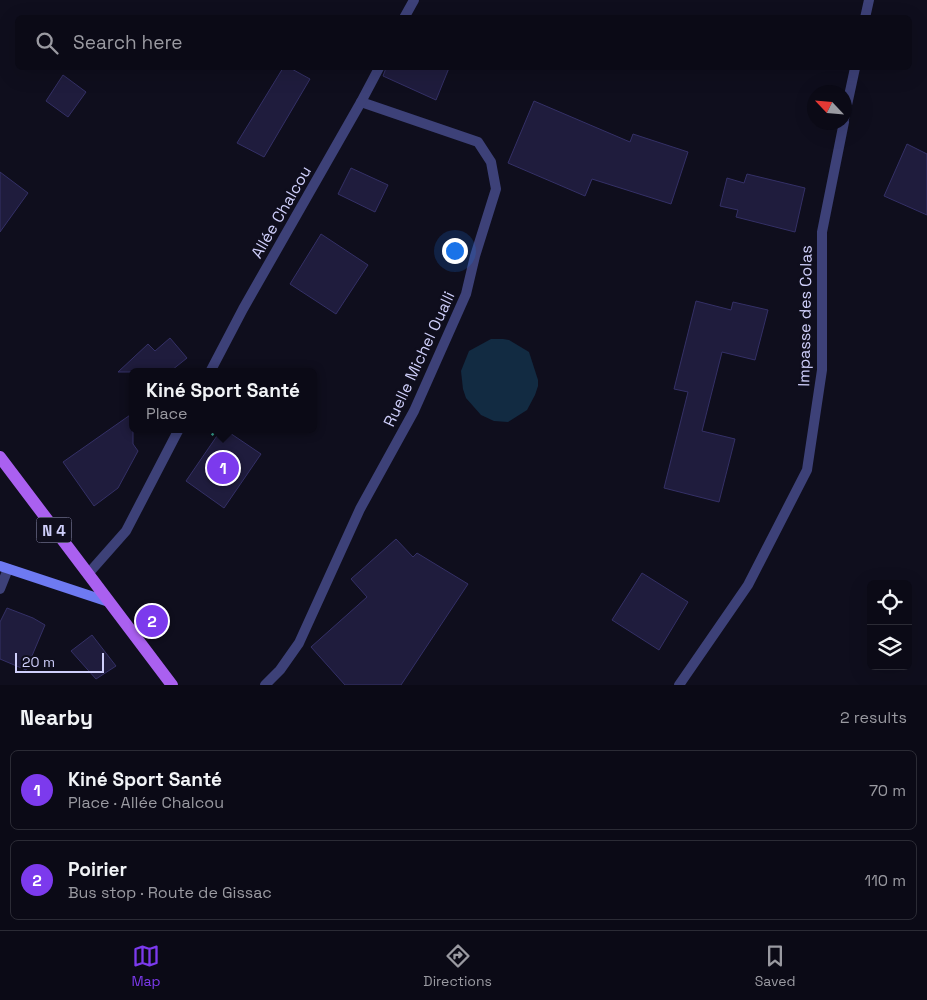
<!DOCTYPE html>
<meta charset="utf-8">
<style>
body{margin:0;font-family:"Space Grotesk",sans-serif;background:#14131f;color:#f1f3f6}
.controls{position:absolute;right:15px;bottom:15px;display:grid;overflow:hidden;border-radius:8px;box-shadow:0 5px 20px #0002}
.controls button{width:45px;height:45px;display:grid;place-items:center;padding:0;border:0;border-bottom:1px solid #2b2b35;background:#0b0a16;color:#f1f3f6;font:25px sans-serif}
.compass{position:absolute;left:807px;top:85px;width:45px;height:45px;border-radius:50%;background:#0b0a16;box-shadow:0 5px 20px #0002;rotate:296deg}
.scale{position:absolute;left:15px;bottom:12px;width:89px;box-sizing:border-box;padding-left:5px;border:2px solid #cfcffb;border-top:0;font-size:14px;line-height:18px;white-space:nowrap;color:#cfcffb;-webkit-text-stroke:4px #0f0e1d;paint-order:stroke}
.you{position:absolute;left:454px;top:250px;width:18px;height:18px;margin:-12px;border:4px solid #fff;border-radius:50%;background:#1a73e8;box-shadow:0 0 0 8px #1a73e833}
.badge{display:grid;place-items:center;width:32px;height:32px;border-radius:50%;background:#7c3aed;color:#fff;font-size:16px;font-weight:700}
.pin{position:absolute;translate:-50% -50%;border:2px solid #fff;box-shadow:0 1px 5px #0006}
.popup{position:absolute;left:129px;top:368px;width:188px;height:65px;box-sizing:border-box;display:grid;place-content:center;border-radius:8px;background:#0b0a16;filter:drop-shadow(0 1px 4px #0005);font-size:16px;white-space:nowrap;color:#9a9aa1}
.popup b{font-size:19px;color:#f1f3f6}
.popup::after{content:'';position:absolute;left:50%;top:100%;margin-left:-10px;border:10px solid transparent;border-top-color:#0b0a16}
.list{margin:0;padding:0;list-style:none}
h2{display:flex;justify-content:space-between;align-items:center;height:65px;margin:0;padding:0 20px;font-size:21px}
h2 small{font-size:16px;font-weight:400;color:#9a9aa1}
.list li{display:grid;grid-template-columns:32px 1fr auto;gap:15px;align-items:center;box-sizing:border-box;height:80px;margin:0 10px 10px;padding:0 10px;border:1px solid #2b2b35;border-radius:8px}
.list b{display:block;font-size:19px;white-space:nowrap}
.list p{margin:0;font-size:16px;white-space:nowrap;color:#9a9aa1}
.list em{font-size:16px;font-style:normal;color:#9a9aa1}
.icon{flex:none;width:28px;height:28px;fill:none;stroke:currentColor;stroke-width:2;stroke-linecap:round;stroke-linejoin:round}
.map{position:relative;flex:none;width:927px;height:685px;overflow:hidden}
.search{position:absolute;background:#0b0a16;box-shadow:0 5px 20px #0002;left:15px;right:15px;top:15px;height:55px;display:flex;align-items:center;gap:12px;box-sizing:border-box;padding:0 18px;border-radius:8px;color:#9a9aa1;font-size:19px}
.sheet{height:245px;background:#0b0a16}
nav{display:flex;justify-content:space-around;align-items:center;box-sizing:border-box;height:70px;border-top:1px solid #2b2b35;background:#0b0a16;font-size:14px;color:#9a9aa1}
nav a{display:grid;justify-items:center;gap:2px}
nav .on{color:#7c3aed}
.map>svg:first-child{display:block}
.water{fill:#122b42}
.building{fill:#1f1c3d;stroke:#343066}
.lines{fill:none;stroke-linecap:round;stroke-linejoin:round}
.path{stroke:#38a592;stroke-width:3;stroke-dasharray:2.5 4;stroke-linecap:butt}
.service{stroke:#3d4178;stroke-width:10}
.minor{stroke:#3d4178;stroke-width:10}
.secondary{stroke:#6e7af2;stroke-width:10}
.primary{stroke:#aa60f0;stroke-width:12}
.labels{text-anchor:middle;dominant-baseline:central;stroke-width:4.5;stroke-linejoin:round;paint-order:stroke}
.shield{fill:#0f0e1d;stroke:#9595b8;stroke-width:1}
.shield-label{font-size:15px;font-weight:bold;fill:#cfcffb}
.street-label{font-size:16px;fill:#cfcffb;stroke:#0f0e1d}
</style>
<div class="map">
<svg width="927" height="685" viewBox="0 0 927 685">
<rect width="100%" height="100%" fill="#0f0e1d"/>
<!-- water -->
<path class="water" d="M491,339H503L509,340L529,352L538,380V386L535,395L527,410L508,422L494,421L481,415L466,398L463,389L461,371L469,351Z"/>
<!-- building -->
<path class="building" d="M283,68H290L310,79L264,157L237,143Z
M386,68H449L436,100L383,76Z
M63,75L86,92L68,117L46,101Z
M534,101L630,142L633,134L688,152L671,204L592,179L585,196L508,163Z
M907,144L927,154V215L884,196Z
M351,168L388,185L375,212L338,194Z
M0,172L28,193L0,232Z
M747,174L805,188L795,232L736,217L738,210L720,206L727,178L744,183Z
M321,234L368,265L336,314L290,284Z
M696,301L731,310L733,302L768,310L755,360L722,352L702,431L735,439L719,502L664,488L688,392L674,389Z
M170,338L187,358L172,370L173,372H118L148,344L155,351Z
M133,413V444L138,451L118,488L94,506L63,462Z
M224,429L261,454L224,508L186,481L221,430L223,432Z
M396,539L413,557L417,553L468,584L401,685H345L311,647L367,597L351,579Z
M642,573L688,602L659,650L612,620Z
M7,608L33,618L45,625L26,670L0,659V622Z
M92,635L116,666L96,679L71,651Z"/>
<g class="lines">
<!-- path -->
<path class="path" d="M207,429L216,437"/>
<!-- service -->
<path class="service" d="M0,589L8,569
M265,685L280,670L299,643L360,509L414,411L466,294L475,256L496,189L491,162L478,142L361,102"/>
<!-- minor -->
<path class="minor" d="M404,18L414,0
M865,18L869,0
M844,119L855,68
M210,372L243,309L361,102L379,68
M88,574L126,531L179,429
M679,685L748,585L807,470L822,370V232L844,122"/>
<!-- secondary -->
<path class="secondary" d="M0,566L109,602"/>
<!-- primary -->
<path class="primary" d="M0,457L172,685"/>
</g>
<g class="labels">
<!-- shield labels -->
<rect class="shield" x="36.5" y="517.5" width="35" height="25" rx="4"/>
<g class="shield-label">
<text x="54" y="530">N 4</text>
</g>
<!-- street labels -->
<g class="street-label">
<text transform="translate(281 212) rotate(-60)">Allée Chalcou</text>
<text transform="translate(805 316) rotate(-89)">Impasse des Colas</text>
<text transform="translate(419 359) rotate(-65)">Ruelle Michel Oualli</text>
</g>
</g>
</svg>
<div class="controls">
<button><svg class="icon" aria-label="locate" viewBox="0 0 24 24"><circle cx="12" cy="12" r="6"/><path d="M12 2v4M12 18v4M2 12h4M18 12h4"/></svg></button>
<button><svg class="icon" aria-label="layers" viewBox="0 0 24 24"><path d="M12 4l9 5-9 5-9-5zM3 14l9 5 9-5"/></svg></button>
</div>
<svg class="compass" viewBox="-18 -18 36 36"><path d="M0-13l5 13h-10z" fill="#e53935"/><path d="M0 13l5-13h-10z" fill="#9a9aa1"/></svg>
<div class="scale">20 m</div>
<div class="you"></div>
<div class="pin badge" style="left:223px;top:468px">1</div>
<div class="popup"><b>Kiné Sport Santé</b>Place</div>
<div class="pin badge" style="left:152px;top:621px">2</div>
<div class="search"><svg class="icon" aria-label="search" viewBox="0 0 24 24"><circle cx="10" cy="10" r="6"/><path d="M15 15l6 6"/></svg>Search here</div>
</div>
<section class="sheet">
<h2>Nearby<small>2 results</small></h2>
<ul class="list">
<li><span class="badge">1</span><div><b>Kiné Sport Santé</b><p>Place · Allée Chalcou</p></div><em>70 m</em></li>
<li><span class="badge">2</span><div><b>Poirier</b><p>Bus stop · Route de Gissac</p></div><em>110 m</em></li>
</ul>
</section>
<nav>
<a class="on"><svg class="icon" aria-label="map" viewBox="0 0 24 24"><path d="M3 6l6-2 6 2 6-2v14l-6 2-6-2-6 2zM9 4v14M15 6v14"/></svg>Map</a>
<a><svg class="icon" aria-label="directions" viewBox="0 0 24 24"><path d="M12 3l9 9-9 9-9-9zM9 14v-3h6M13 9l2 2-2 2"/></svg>Directions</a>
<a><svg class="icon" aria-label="saved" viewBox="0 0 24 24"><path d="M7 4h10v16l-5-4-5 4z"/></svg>Saved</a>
</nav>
